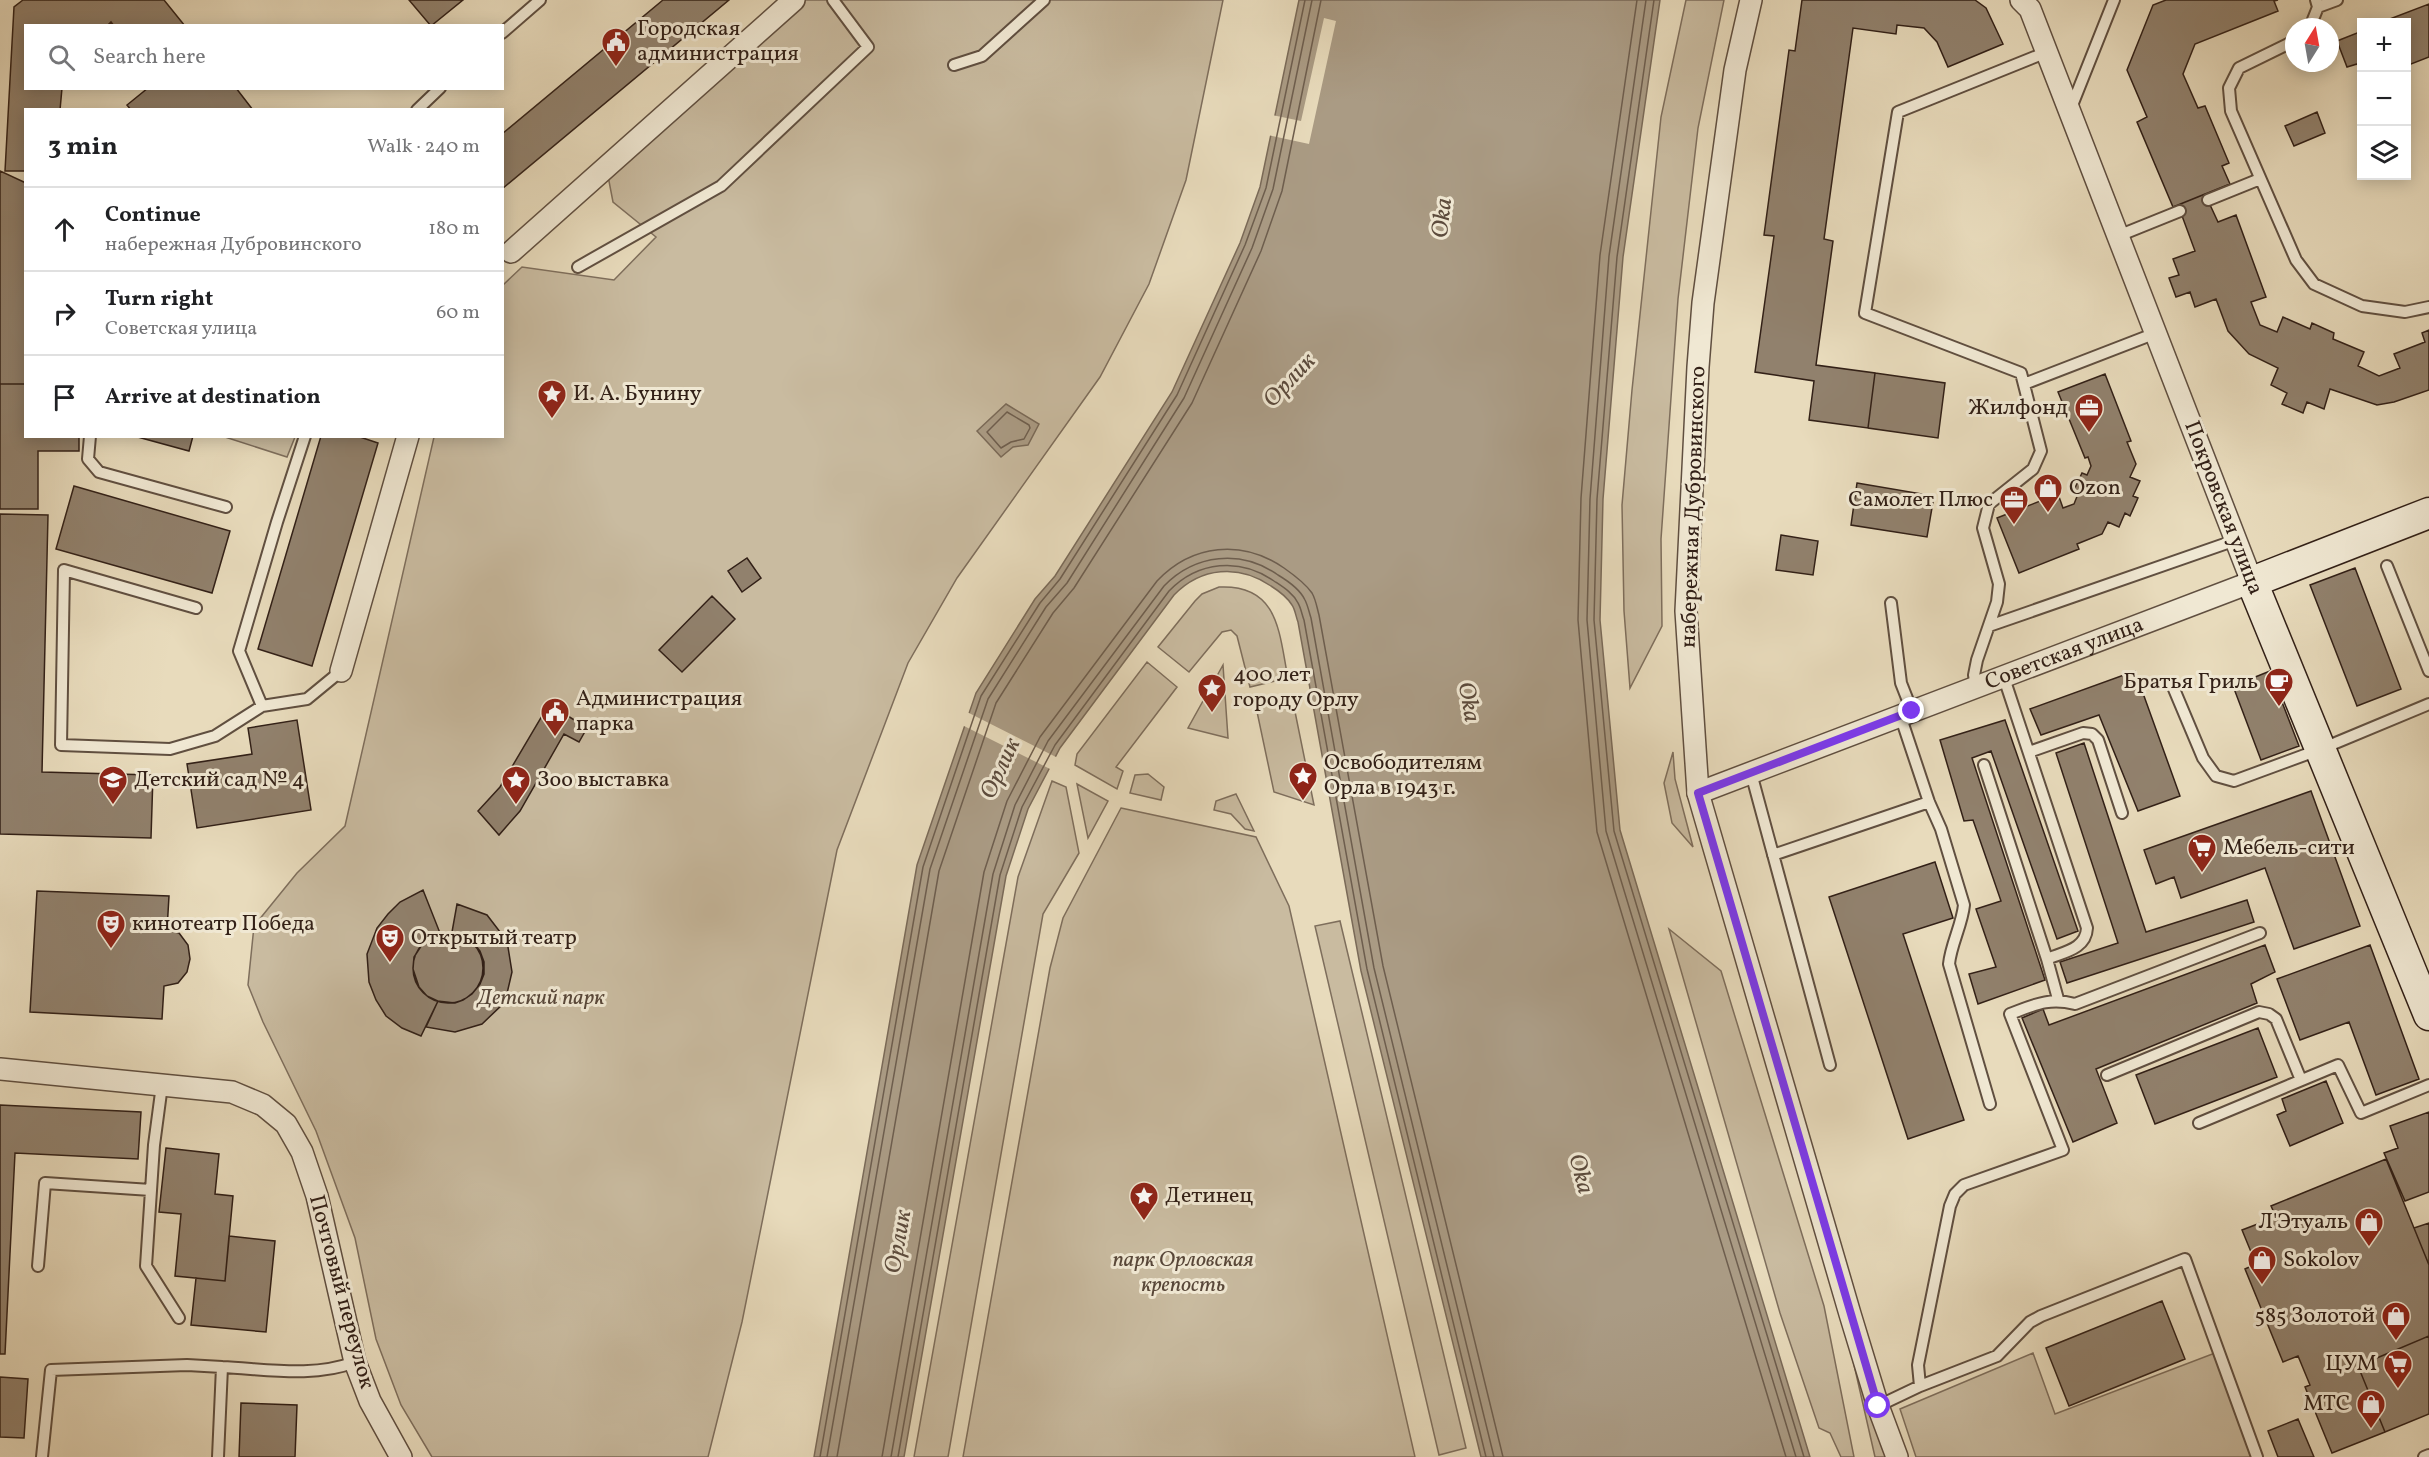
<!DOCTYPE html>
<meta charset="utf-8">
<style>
body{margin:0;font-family:Vollkorn,serif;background:#f6f6f6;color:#202124}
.controls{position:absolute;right:18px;top:18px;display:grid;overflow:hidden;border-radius:0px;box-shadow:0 3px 15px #0003}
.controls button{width:54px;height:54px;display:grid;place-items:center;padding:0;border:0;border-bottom:2px solid #e0e0e0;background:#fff;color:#202124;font:30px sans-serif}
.compass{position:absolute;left:2285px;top:18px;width:54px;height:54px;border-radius:50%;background:#fff;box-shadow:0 3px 15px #0003;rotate:11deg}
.stop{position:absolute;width:18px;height:18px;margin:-14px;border:4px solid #7c3aed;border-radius:50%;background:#fff}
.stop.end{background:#7c3aed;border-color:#fff;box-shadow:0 2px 6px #0008}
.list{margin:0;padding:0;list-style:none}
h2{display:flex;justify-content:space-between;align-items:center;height:78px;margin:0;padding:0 24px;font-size:26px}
h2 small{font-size:20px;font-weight:400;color:#757577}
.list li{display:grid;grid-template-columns:39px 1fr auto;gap:18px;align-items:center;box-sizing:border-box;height:84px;padding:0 24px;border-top:2px solid #e0e0e0}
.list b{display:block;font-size:22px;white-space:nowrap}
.list p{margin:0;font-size:20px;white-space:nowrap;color:#757577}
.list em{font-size:20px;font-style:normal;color:#757577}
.icon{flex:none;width:33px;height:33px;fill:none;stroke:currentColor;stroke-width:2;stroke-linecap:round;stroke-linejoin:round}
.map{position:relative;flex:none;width:2429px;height:1457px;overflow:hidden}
.search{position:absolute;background:#fff;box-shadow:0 3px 15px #0003;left:24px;top:24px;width:480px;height:66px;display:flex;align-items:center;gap:15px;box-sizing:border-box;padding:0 21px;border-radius:0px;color:#757577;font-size:22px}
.panel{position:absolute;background:#fff;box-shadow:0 3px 15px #0003;left:24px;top:108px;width:480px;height:330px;border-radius:0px}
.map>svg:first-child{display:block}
.green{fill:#c9bba0;stroke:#7e6e5c;stroke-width:1.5}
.water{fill:#aa9b84;stroke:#7a6a58;stroke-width:1.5}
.pier{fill:#e8dbbc}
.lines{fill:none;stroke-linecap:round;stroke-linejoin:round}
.shore{stroke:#6e5e4e;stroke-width:1.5}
.building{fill:#91816d;stroke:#322017;stroke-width:1.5}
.lane-casing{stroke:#604f40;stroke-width:14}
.street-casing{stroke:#604f40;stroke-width:24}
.secondary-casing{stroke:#322017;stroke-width:33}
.lane{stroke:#f0e8d3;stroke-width:10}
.street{stroke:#f0e8d3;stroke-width:21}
.secondary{stroke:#f0e8d3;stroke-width:30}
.route{stroke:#7c3aed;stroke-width:8}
.labels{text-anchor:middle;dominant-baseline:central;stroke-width:6;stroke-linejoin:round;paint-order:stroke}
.poi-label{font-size:22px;fill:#322017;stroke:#f0e8d3;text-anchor:start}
.street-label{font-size:22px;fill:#322017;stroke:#f0e8d3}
.park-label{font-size:22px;font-style:italic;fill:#584739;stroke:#f0e8d3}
.water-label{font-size:24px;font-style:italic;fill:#5c4b3d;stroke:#f0e8d3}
</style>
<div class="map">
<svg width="2429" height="1457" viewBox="0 0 2429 1457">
<rect width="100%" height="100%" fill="#e8dbbc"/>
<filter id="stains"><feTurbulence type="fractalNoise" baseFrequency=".00333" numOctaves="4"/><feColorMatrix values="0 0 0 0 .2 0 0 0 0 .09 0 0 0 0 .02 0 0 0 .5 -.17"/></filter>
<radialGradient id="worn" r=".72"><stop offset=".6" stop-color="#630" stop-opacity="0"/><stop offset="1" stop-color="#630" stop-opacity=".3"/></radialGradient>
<!-- green -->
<path class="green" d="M805,0H1223L1186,180L1149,284L1100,377L957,578L908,663L837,850L742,1322L708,1457H432L401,1405L376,1339L355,1238L316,1131L263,1022L248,985L254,926L297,873L345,826L434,437L502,436L503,285L522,267L614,280L656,237L613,202L608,176Z
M1686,0H1724L1698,128L1678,299L1661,539L1662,626L1630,688L1624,611L1622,505L1632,390L1661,117Z
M225,437H295L287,457Z
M1219,587C1279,584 1279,633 1288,678L1250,687L1237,636L1231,630L1222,632L1189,672L1158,647L1195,601L1202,594Z
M1147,662L1177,687L1116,767L1123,771L1117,789L1075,765L1077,754Z
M1223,665L1228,738L1188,728Z
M1292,697L1314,805L1274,792L1256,707Z
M1673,752L1675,779L1693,847L1672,823L1664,783Z
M1148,774L1164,787L1161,800L1130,793L1135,775Z
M1052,781L1066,787L1079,853L1043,914L948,1457H914L1018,877Z
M1077,784L1108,801L1088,838Z
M1236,794L1254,831L1245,829L1231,814L1214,810L1216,801Z
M1121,808L1256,837L1289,906L1415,1457H963L1050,968L1063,918Z
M1340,921L1466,1448L1439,1455L1315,926Z
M1669,929L1721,971L1824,1306L1854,1457H1841L1830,1433L1819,1428L1780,1313Z
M2033,1353L2055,1414L2215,1353L2253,1457H1916L1900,1409Z
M1852,1356L1886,1457H1875Z"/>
<!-- water -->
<path class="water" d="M1299,0H1660L1623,257L1603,499L1600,620L1620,830L1810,1457H1481L1361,971L1298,622C1296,617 1295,609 1292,605C1287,597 1279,591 1271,586C1239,564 1201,567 1174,595L1060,748L1028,809L1006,876L904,1457H814L917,865L976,693L1035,599L1055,576L1172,392L1240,243L1260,187Z
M1006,404L1039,424L1028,445L1013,447L1001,457L977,431Z"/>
<!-- pier -->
<path class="pier" d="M1324,18L1336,21L1309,144L1268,135L1272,115L1301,121Z
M967,712L1058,758L1052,770L962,725Z"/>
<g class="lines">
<!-- shore -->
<path class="shore" d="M1637,0L1600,255L1581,498L1578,620L1597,832L1786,1457
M1646,0L1609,256L1590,499L1587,620L1606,831L1796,1457
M1654,0L1617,257L1597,499L1594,620L1614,831L1804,1457
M1007,412L1029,425L1030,428L1024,439L1011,442L1001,448L987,432Z
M820,1457L923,867L981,696L1040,603L1060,579L1177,395L1245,245L1266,188L1305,0
M827,1457L930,869L988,699L1046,607L1067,583L1184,398L1252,248L1273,189L1312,0
M837,1457L939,871L996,703L1053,613L1074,588L1192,403L1261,251L1282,191L1321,0
M882,1457L984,872L1007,801L1040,737L1157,581C1192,544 1242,539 1284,568C1294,575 1305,583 1312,593C1316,600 1317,608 1319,615L1383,966L1503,1457
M891,1457L993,874L1015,805L1048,741L1164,586C1195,554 1241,549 1278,575C1288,581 1300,589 1305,600C1308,606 1309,612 1311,618L1374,968L1494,1457
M898,1457L1000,875L1022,807L1055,745L1169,591C1198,561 1240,557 1274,581C1283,587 1293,593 1298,603C1301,608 1302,615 1304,620L1367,969L1486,1457"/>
</g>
<!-- building -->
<path class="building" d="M23,0H164L185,26H114L111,22L107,26H26V88H62L60,110H26V171H5L14,7Z
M409,0H463L431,26Z
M663,0H729L502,189V134Z
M1802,0H1975L1986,8L2003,44L1948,67L1937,42L1924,28L1897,25L1896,34L1853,28L1824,239L1833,241L1816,365L1875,373L1868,428L1809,420L1814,381L1755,372L1774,236L1764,235L1789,50L1795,51Z
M2166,0H2278L2274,1L2278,11L2195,44L2183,74L2198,108L2205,106L2229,163L2222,166L2230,184L2173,207L2137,122L2147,117L2127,70L2153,5Z
M2429,4V57L2406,66V22H2382Z
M2362,31V74L2357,64L2347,67L2337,41Z
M148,88H236L253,110H131L127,105Z
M2317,112L2325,133L2294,146L2285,126Z
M0,171L26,183V384H0Z
M2205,194L2218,222L2236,215L2266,297L2251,302L2260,325L2277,332L2283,317L2310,329L2312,323L2334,333L2333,339L2364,352L2358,366L2379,376L2400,368L2394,354L2425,342L2422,333L2429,330V390L2394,402L2377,405L2330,389L2324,409L2307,402L2303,413L2282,404L2287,393L2271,385L2278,368L2249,354L2228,331L2216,299L2195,307L2190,292L2176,297L2169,278L2179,275L2173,259L2195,251L2178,205Z
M1875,373L1945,383L1938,438L1868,428Z
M2105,374L2131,441L2127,442L2136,464L2130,477L2140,481L2133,496L2138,498L2130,516L2125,513L2119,527L2108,522L2102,534L2077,544L2079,549L2019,573L1997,518L2058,494L2063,508L2074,504L2078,494L2073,492L2082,473L2087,475L2091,466L2088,457L2085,458L2058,392Z
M0,384H26V436H79V451H38V509H0Z
M134,436H193L189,451Z
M321,436H357L378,443L312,666L258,649Z
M1857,483L1934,496L1927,537L1851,525Z
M74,486L230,531L212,593L56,549Z
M0,514L48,515L42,772L153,775L151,838L0,834Z
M1781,535L1818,541L1813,575L1776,570Z
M747,558L761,578L742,592L728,571Z
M2355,568L2401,689L2357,706L2310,585Z
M712,596L735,619L682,672L659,650Z
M2135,671L2180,796L2138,811L2099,715L2041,735L2030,709Z
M2270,671L2299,746L2261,760L2233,686Z
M549,704L587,728L579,742L564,734L520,811L499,835L478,811L500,787Z
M297,720L311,810L197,828L187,764L252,754L248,728Z
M2005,720L2078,931L2057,939L1991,751L1972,758L2045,980L1978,1004L1969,974L1996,967L1976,909L2001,901L1973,820L1964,821L1940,740Z
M2084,743L2146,932L2247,900L2254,922L2067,983L2060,962L2118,943L2056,753Z
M2311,791L2360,926L2294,949L2265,868L2181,898L2174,877L2156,884L2144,850Z
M1935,862L1953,918L1903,934L1964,1120L1908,1139L1829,897Z
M423,890L440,933L425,940L414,957L413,969L419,987L427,996L438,1001L421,1036L402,1028L386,1016L376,1000L369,982L367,954L377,928L388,914L400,902Z
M37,891L169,896L167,930L179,933L188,945L190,959L187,972L178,983L164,986L162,1019L30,1012Z
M457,904L487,915L507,941L512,972L505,1002L482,1024L455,1032L426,1027L438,1001L455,1003L463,1000L472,994L480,984L484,974V962L480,951L473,942L463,935L452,932Z
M413 968a35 35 0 1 1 70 0a35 35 0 1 1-70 0Z
M2265,945L2275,972L2251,984L2257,1003L2096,1069L2117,1123L2073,1142L2022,1018L2043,1009L2049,1025Z
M2370,945L2419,1079L2376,1095L2349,1022L2300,1040L2277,979Z
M2258,1028L2277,1077L2155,1124L2136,1075Z
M2326,1081L2343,1123L2290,1146L2277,1115L2286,1111L2282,1099Z
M0,1105L141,1112L138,1159L15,1153L5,1354H0Z
M2429,1112V1192L2405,1201L2384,1153L2398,1148L2390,1126Z
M166,1148L219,1154L215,1194L233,1196L225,1281L175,1276L181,1214L159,1212Z
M2386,1159L2429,1265V1336L2358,1366L2385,1432L2332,1453L2305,1387L2310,1385L2298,1356L2283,1362L2245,1269L2256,1264L2242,1230L2276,1217L2271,1206Z
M2429,1223V1265L2414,1228Z
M229,1236L275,1241L266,1332L191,1325L196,1278L225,1281Z
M2162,1301L2185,1359L2069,1406L2046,1348Z
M2429,1336V1414L2385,1432L2358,1366Z
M0,1377L28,1379L24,1438L0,1437Z
M241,1403L297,1405L295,1457H239Z
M2298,1419L2314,1457H2278L2268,1431Z"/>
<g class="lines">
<!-- lane casing -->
<g class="lane-casing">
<path id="lane" d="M2316,0L2318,7L2337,0
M2310,27L2318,7
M502,33L540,0
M2294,41L2239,68L2229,88L2231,111L2296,260L2314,284L2362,306L2405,312L2429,307
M954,65L982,56L1044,0
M2071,108L2114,0
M417,110L440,88
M2208,200L2260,179
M2118,236L2180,211
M578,267L721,186L868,47L833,0
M2024,384L2156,333
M90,436L88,459L99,472L226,507
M2387,566L2429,671
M1891,603L1901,683L1912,711
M196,608L64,570L61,745L170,749L215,736L262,706L307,699L341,671
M1989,626L2236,540
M2004,678L2087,928C2086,949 2064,952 2047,959
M2171,682L2203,758L2216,776L2234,781L2321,749L2429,704
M1976,687L1974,675L1977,660L1997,602L1999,584L1983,528L1989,504L2033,469L2041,451L2021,373L1865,313L1898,112L2047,52
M262,706L239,651L277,522L305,436
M1900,715L1929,802L1941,829L1964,905C1962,925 1951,944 1949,964L1990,1104
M2029,752L2083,733L2092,734L2098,740L2122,813
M1984,765L2047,959L2058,999
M1751,773L1830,1065
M1773,855L1929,802
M2107,1075L2259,1012L2269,1014L2276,1019L2301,1080
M162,1085L154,1145L146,1266L179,1318
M2199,1123L2338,1065L2361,1113L2429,1085
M38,1266L45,1183L151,1190
M1920,1386L1918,1365L1950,1206L1955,1194L1964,1185L2063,1150L2010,1014C2034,1005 2049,997 2075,1004L2260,933
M1878,1406L1920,1386L1997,1356L2030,1322L2041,1316L2185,1259L2257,1457
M42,1457L51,1370L187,1365L222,1367
M218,1457L222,1367C266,1369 313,1378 355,1362
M2424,1457L2429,1455"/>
</g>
<!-- street casing -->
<g class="street-casing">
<g id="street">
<path d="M1751,0L1735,70L1703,303L1698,367L1686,611L1698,793L1850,1314L1878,1406L1897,1457"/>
<path d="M511,252L794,0"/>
<path d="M341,671L408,436"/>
<path id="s1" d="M1698,793C1882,723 2067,653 2252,582L2030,9L2021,0"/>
<path d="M0,1069L232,1092L263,1105L286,1124L302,1152L317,1196L355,1362L370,1401L401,1457"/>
</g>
</g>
<!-- secondary casing -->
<g class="secondary-casing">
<path id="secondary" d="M2429,513L2252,582L2429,1015"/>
</g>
<!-- lane -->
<use href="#lane" class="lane"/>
<!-- street -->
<use href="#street" class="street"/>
<!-- secondary -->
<use href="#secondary" class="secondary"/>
</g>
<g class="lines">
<!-- route -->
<path class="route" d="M1878,1406L1698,793L1912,711"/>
</g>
<!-- icons -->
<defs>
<g id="civic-pin" transform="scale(1.5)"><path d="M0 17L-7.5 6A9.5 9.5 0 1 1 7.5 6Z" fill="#8f2418" stroke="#f0e8d3"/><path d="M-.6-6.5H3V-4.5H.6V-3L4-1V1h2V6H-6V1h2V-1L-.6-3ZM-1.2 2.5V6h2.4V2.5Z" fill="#fff"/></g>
<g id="sight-pin" transform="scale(1.5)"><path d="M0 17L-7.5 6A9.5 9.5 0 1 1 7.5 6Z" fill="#8f2418" stroke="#f0e8d3"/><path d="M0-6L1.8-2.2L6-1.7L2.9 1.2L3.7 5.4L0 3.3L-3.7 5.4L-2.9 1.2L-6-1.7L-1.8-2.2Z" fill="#fff"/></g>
<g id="office-pin" transform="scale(1.5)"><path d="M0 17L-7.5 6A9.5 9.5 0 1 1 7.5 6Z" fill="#8f2418" stroke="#f0e8d3"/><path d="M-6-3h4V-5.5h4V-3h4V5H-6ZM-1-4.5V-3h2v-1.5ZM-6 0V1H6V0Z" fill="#fff"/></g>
<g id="shop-pin" transform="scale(1.5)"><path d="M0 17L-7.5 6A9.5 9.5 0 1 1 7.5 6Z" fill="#8f2418" stroke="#f0e8d3"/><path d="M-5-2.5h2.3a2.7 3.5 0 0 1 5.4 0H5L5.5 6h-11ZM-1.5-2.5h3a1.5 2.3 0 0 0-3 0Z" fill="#fff"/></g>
<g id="cafe-pin" transform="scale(1.5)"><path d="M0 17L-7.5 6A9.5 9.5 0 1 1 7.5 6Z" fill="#8f2418" stroke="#f0e8d3"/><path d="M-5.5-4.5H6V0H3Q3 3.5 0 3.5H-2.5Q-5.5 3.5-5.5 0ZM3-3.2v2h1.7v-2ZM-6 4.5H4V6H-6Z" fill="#fff"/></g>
<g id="school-pin" transform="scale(1.5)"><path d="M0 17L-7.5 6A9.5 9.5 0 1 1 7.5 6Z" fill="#8f2418" stroke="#f0e8d3"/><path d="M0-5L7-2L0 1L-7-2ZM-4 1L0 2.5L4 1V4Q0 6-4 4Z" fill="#fff"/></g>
<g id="supermarket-pin" transform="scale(1.5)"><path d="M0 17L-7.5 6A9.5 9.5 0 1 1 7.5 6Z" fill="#8f2418" stroke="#f0e8d3"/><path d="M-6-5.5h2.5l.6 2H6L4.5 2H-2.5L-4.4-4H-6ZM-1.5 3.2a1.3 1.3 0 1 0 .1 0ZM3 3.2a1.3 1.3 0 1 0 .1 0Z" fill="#fff"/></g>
<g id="theatre-pin" transform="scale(1.5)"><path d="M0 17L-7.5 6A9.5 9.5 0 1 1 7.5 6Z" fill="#8f2418" stroke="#f0e8d3"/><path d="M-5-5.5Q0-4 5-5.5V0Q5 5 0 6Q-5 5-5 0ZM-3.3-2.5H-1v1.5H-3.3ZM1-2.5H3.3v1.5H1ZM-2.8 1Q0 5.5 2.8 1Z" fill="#fff"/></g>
</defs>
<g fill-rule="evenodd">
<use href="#civic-pin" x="616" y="42"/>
<use href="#sight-pin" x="552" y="394"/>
<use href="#office-pin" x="2089" y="408"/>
<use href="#shop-pin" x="2048" y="488"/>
<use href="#office-pin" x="2014" y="500"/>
<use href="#cafe-pin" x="2279" y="682"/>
<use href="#sight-pin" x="1212" y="688"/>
<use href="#civic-pin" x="555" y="712"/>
<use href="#sight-pin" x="1303" y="776"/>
<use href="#school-pin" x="113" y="780"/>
<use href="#sight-pin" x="516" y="780"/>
<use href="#supermarket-pin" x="2202" y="848"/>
<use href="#theatre-pin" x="111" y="924"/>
<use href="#theatre-pin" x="390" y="938"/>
<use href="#sight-pin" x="1144" y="1196"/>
<use href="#shop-pin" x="2369" y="1222"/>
<use href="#shop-pin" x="2262" y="1260"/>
<use href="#shop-pin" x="2396" y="1316"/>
<use href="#supermarket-pin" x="2398" y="1364"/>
<use href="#shop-pin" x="2371" y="1404"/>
</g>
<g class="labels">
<!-- poi labels -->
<g class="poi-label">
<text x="637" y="29">Городская<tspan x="637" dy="25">администрация</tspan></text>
<text x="573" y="394">И. А. Бунину</text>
<text x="2068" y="408" text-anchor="end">Жилфонд</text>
<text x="2069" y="488">Ozon</text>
<text x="1993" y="500" text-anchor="end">Самолет Плюс</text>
<text x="1233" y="675">400 лет<tspan x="1233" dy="25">городу Орлу</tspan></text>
<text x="2258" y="682" text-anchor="end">Братья Гриль</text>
<text x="576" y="699">Администрация<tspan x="576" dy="25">парка</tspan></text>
<text x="1324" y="763">Освободителям<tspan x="1324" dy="25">Орла в 1943 г.</tspan></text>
<text x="134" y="780">Детский сад № 4</text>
<text x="537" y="780">Зоо выставка</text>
<text x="2223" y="848">Мебель-сити</text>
<text x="132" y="924">кинотеатр Победа</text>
<text x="411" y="938">Открытый театр</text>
<text x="1165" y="1196">Детинец</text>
<text x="2348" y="1222" text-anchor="end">Л'Этуаль</text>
<text x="2283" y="1260">Sokolov</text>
<text x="2375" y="1316" text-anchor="end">585 Золотой</text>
<text x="2377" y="1364" text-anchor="end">ЦУМ</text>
<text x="2350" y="1404" text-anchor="end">МТС</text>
</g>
<!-- street labels -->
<g class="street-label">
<text transform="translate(1694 507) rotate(-88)">набережная Дубровинского</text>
<text transform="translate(2223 508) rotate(69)">Покровская улица</text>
<text stroke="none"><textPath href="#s1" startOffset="392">Советская улица</textPath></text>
<text transform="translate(341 1292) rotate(75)">Почтовый переулок</text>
</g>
<!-- park labels -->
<g class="park-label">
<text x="541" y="998">Детский парк</text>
<text x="1183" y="1260">парк Орловская<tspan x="1183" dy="25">крепость</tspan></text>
</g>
<!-- water labels -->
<g class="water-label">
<text transform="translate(1443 218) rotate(-84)">Oka</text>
<text transform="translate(1290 381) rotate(-47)">Орлик</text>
<text transform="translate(1468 702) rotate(80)">Oka</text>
<text transform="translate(1001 769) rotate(-65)">Орлик</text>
<text transform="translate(1580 1174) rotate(75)">Oka</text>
<text transform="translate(899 1242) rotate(-80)">Орлик</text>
</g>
</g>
<rect width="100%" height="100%" filter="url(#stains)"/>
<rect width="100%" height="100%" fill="url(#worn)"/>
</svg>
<div class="controls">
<button>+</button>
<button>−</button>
<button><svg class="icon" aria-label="layers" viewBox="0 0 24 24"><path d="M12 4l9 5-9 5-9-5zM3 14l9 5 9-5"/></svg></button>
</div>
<svg class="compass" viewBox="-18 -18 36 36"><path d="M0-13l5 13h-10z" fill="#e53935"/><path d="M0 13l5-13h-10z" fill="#757577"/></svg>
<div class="stop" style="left:1878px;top:1406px"></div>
<div class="stop end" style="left:1912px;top:711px"></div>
<div class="search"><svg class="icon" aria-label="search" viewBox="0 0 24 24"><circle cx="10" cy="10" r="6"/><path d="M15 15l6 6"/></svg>Search here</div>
<section class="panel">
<h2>3 min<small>Walk · 240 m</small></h2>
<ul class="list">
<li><svg class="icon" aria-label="ahead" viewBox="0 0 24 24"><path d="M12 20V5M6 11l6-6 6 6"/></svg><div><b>Continue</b><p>набережная Дубровинского</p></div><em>180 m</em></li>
<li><svg class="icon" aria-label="right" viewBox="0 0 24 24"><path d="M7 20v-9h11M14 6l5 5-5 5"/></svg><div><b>Turn right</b><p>Советская улица</p></div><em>60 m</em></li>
<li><svg class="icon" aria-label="arrive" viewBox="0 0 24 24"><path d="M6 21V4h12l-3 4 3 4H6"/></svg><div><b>Arrive at destination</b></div></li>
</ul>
</section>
</div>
